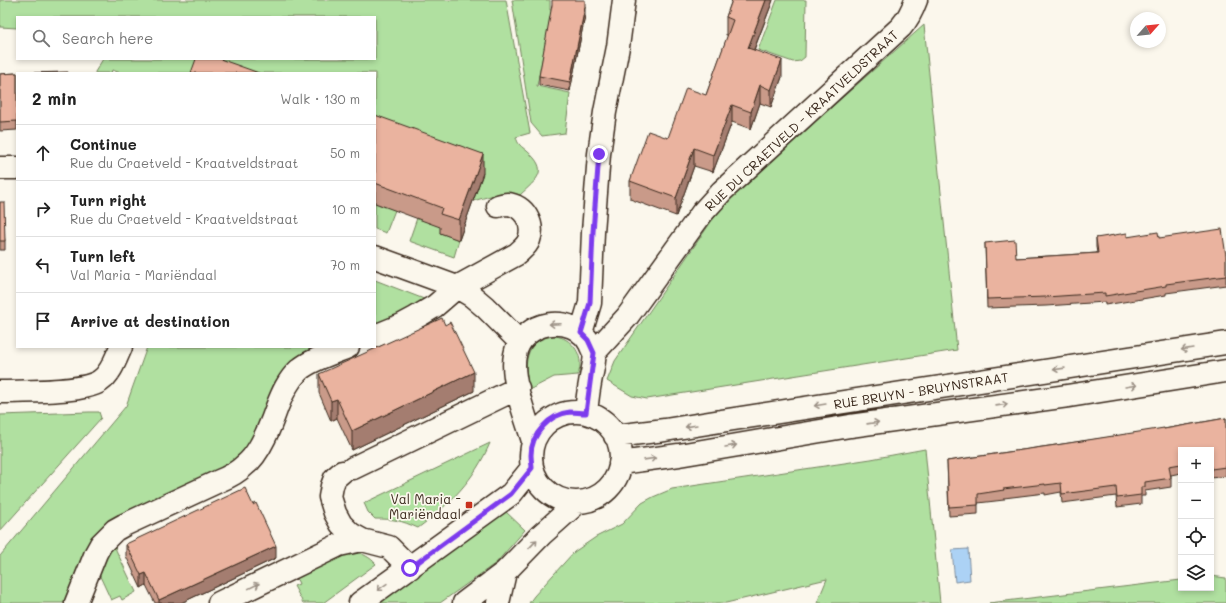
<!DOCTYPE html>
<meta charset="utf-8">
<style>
body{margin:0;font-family:Mali,sans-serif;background:#f2f2f2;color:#222}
.controls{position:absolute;right:12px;bottom:12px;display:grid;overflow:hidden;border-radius:0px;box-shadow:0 2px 6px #0003}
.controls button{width:36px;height:36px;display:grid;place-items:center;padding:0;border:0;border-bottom:1px solid #e0e0e0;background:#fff;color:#222;font:20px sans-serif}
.compass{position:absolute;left:1130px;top:12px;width:36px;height:36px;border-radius:50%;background:#fff;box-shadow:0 2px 6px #0003;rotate:63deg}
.stop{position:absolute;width:12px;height:12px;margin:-9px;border:3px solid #7c3aed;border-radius:50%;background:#fff}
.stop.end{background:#7c3aed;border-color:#fff;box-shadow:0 1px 4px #0008}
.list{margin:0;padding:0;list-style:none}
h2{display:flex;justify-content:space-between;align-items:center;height:52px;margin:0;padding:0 16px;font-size:17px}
h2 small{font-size:13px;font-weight:400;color:#767676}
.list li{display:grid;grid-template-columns:26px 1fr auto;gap:12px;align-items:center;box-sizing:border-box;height:56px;padding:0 16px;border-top:1px solid #e0e0e0}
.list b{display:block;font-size:15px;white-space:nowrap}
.list p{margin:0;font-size:13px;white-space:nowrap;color:#767676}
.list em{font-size:13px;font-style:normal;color:#767676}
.icon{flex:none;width:22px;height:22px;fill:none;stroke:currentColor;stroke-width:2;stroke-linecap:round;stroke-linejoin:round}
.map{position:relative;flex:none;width:1226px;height:603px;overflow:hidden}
.search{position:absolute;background:#fff;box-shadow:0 2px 6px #0003;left:16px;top:16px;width:360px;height:44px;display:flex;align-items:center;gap:10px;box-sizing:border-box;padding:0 14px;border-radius:0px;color:#767676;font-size:15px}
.panel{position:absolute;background:#fff;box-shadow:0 2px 6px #0003;left:16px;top:72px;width:360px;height:276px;border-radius:0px}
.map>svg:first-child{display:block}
.green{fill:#b0e0a0;stroke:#76855f}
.water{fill:#acd2f5;stroke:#7f8f9f}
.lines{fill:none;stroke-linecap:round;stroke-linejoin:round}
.minor-casing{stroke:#3b2a1e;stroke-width:25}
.minor{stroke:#fbf7ec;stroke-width:22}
.wall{fill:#c99a89;stroke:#3b2a1e}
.shaded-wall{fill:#a47d6f;stroke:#3b2a1e}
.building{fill:#eab39f;stroke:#3b2a1e}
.oneway{stroke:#9b9085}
.route{stroke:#7c3aed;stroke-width:5}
.poi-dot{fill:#c8321e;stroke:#fbf7ec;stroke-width:1.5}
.labels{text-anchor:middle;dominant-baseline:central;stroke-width:3.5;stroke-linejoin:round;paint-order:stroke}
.street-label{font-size:13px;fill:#3b2a1e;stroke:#fbf7ec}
.poi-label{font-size:13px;fill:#3b2a1e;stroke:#fbf7ec;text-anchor:end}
</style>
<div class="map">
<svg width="1226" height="603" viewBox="0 0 1226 603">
<rect width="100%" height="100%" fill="#fbf7ec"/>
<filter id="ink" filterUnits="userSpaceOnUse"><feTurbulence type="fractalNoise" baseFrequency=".025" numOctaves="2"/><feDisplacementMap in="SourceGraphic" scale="8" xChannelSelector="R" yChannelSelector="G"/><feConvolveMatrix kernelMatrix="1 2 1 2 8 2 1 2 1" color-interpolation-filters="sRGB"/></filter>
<g filter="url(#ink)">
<!-- green -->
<path class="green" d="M0,0H506L530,133L516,137C518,145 521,146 527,151C550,171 537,179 520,195L501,193L473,201L483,174L375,134V73H121L112,70L111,73H95V72L103,59H375V17H17V28L0,27Z
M512,0H550V10L567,12L548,30L537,86L570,93L565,133L542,136L531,123Z
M777,0H806L805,57L800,61L793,62L758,50Z
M924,25L957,350L647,399L632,396L607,381L615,361L713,219L737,191Z
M387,201L397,205L386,233L375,229V203L385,207Z
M417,218L442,227L440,233L459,240L454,257L409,241Z
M375,280L424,299L419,305L375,327Z
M553,336C568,336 581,350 580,365C580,368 579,372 578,375L554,377L529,390C524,366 523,340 553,336Z
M147,347H324L281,375L273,386L267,406L251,441L245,452L237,460L124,517L67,603H0V556L126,406Z
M89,412H99L101,418L0,531V415Z
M490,443C475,479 450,504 418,528C400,520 394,519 375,519L368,512L364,503Z
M925,449L940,603H817L827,579L726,603H529L534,596L574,552L596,537L622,524L642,503L653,497L672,489L871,459Z
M504,510L525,530L496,563L440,603H378Z
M115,545L116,550L136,592L122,600L120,596L111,600L98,572L104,560Z
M354,551C363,554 370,557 376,564L323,603H303L294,586L299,584L296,577L349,552Z
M1211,576L1226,578V603H989L1181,580V588H1211Z"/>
<!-- water -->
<path class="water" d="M968,549L970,580L955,582L952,550Z"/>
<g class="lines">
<!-- minor casing -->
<g class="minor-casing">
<path id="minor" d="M0,168H17
M375,257L457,287L472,296L485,307L520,342
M581,333L590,303L593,232L599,154L605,112L618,47L624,0
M375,336L402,325L415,318L435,306L457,287L517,254C521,250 527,246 529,240C535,224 524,205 507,204C505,204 501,205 498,206
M594,353L627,317L702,213L722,191L901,27C908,19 912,11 916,0
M0,392C24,391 82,393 100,381C111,374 116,358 121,347
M531 457a45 45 0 1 1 90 0a45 45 0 1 1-90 0Z
M615,436L665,430L721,421L1226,343
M533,441C526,418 510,378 515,355C521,321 573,311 590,344C591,347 593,350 594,353C596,360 591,375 590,383C588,393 587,403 586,413
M620,463L679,455L850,426L1068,396L1226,371
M353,468L518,388
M342,472L335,478L332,486L330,497L335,513L341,524L351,534L362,540L389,547L410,568
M76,603L96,553L101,544L115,530L124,525L219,481C229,477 238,472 245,465C260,454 271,424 277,407C282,394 288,380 299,370C310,360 333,353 348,347
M219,603L339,545L362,540
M360,603L511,494L532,468
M464,603L505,572L541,535L578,502
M498,603L505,572"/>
</g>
<!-- minor -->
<use href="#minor" class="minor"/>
</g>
<!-- wall -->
<path class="wall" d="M732,0H773L754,50L782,77L771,107L760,103L751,129L732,122L713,172L694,166L676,216L630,199V181L706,95L728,35H726V17Z
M585,16L570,91L539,85V76Z
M17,73V130L0,131V74Z
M375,115L483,173L459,240L440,233V227L375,203Z
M0,202L5,241V250H0Z
M1127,237L1159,238L1226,256V285L1166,293V295L1105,305V302L1046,306L987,308L985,243L1016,258L1097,253L1096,247V238Z
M319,374L474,391L352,450L337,418L331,421L319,393Z
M1226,418V476L1211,478V450H1181V473L1171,475V487L1145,491V496H1141V504L1117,507L1116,496L1062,503L1061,492L1045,495V493L1004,498V500L978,503V514L949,516L947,461L1056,445L1164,429Z
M126,544L276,558L181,603H155L146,585L141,588L126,556Z"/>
<!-- shaded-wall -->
<path class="shaded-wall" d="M766,0H773L748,65V48Z
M585,7V16L570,91V82Z
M782,60V77L771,107V90Z
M760,85V103L751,129V112Z
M732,105V122L713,172V155Z
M694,148V166L676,216V198Z
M483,154V173L459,240V220Z
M474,372V391L352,450V431Z
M337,399V418L331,421V401Z
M276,546V558L181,603H159V600Z
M146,573V585L141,588V575Z"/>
<!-- building -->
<path class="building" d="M552,0H585V7L570,82L539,76L552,5Z
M732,0H766L748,48L782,60L771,90L760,85L751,112L732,105L713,155L694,148L676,198L630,181L648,131L668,138L686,88L706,95L733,20L726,17Z
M196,59H220L259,73H191Z
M68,72V73H26Z
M17,73V121L0,122V74Z
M375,115L483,154L459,220L440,214L442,208L375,183Z
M0,202H4L5,241H0Z
M1222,229L1226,256V276L1166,284V286L1105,296V293L1046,297L987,299L985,243L1015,240L1016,258L1098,253L1096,238L1127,233V237L1158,232L1159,238Z
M442,318L445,325L450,322L474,372L352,431L337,399L331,401L319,374Z
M1226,418V467L1211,469V450H1181V464L1169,466L1171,478L1145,482V487H1141V495L1117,498L1116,487L1062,494L1061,483L1045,485V484L1003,489L1004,490L978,494V505L949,507L947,461L1056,445L1164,428V429Z
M245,488L253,505L256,503L276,546L159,600L146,573L141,575L126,544Z"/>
<!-- one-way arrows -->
<defs><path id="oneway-shaft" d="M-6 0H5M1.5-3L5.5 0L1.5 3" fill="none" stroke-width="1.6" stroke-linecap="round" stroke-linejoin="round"/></defs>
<g class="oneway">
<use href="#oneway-shaft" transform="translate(555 324) rotate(178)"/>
<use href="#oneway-shaft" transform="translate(1187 349) rotate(171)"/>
<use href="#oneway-shaft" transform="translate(1059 369) rotate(172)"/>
<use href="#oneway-shaft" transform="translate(1131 386) rotate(-9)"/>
<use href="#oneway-shaft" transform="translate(820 405) rotate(171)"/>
<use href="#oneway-shaft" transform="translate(1002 405) rotate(-8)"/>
<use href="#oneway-shaft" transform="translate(873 423) rotate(-8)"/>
<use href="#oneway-shaft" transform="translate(691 426) rotate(170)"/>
<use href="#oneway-shaft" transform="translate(731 446) rotate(-10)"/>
<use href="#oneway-shaft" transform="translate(650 459) rotate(-8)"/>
<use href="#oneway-shaft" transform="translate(533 544) rotate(-47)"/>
<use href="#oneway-shaft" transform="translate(254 586) rotate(-26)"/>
<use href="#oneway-shaft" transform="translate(382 587) rotate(145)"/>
</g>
</g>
<g class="lines" filter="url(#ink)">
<!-- route -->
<path class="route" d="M410,568L511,494L532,468C532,464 531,459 531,455C531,434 550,414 570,412C575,412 581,413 586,413L594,353L588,340L581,333L590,303L593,232L599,154"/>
</g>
<!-- markers -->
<rect class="poi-dot" x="465" y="501" width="8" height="8" rx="2"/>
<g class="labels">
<!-- street labels -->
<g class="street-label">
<text transform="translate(801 120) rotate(-43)">RUE DU CRAETVELD - KRAATVELDSTRAAT</text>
<text transform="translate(921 390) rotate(-9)">RUE BRUYN - BRUYNSTRAAT</text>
</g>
<!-- poi labels -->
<g class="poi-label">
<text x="461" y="498">Val Maria -<tspan x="461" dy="15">Mariëndaal</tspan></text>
</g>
</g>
</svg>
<div class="controls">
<button>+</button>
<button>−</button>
<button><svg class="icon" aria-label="locate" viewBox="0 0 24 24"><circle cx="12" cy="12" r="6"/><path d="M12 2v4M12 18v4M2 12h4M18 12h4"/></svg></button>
<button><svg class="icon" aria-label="layers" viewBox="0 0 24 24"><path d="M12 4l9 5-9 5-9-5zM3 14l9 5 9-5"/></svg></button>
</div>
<svg class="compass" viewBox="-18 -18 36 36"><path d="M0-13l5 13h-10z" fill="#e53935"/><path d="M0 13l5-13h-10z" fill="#767676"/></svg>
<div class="stop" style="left:410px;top:568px"></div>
<div class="stop end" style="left:599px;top:154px"></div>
<div class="search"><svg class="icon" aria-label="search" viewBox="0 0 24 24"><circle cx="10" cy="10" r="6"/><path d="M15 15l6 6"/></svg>Search here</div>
<section class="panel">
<h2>2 min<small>Walk · 130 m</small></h2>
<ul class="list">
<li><svg class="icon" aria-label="ahead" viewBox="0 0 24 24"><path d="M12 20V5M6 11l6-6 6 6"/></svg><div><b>Continue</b><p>Rue du Craetveld - Kraatveldstraat</p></div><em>50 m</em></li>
<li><svg class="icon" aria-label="right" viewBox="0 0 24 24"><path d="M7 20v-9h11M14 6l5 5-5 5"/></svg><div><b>Turn right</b><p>Rue du Craetveld - Kraatveldstraat</p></div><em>10 m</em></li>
<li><svg class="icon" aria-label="left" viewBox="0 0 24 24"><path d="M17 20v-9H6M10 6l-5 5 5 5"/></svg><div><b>Turn left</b><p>Val Maria - Mariëndaal</p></div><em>70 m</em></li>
<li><svg class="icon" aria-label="arrive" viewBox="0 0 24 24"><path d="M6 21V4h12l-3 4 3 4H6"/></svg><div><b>Arrive at destination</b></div></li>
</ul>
</section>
</div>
